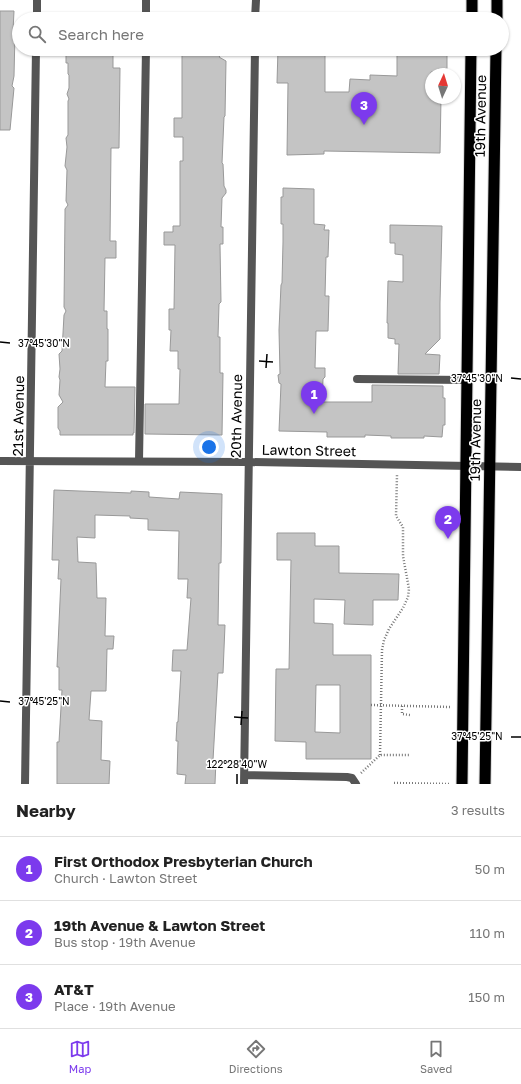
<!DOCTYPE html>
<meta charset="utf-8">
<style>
body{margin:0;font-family:"Golos Text",sans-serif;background:#f2f2f2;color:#222}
.compass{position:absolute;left:425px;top:68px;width:36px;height:36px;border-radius:50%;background:#fff;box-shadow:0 1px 3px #0004;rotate:4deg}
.you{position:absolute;left:209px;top:447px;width:14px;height:14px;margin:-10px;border:3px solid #fff;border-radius:50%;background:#1a73e8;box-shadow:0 0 0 6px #1a73e833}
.badge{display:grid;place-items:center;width:26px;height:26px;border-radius:50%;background:#7c3aed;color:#fff;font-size:13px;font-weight:700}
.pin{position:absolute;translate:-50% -33px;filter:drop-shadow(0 1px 2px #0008)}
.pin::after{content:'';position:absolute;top:21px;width:14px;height:12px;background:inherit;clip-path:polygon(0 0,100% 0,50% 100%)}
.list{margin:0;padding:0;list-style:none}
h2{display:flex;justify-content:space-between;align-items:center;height:52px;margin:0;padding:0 16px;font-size:17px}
h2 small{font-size:13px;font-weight:400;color:#767676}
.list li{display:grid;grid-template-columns:26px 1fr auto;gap:12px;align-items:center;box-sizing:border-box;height:64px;padding:0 16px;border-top:1px solid #e0e0e0}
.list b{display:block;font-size:15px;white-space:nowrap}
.list p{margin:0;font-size:13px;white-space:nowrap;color:#767676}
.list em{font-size:13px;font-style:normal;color:#767676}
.icon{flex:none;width:22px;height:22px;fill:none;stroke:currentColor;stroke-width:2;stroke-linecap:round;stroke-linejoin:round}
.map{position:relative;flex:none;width:521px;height:784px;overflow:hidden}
.search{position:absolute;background:#fff;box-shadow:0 1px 3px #0004;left:12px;right:12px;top:12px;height:44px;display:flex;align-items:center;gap:10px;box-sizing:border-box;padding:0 14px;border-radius:22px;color:#767676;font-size:15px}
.sheet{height:244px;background:#fff}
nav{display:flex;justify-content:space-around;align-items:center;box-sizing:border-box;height:56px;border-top:1px solid #e0e0e0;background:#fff;font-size:11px;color:#767676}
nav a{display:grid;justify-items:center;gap:2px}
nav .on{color:#7c3aed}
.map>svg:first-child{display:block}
.building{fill:#c4c4c4;stroke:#999;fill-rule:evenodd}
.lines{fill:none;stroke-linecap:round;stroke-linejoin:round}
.trunk-casing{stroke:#dbdbdb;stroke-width:13}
.path{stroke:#777;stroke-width:2.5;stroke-dasharray:1 2;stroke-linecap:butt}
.service{stroke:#555;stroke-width:8}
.minor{stroke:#555;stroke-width:8}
.trunk{stroke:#000;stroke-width:11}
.ticks{fill:none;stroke:#000;stroke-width:1.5}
.labels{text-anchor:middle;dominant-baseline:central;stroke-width:3;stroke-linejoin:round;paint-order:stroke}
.street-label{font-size:14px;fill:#000;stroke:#fff}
.ticks-label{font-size:10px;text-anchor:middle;fill:#000;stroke:#fff;stroke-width:3;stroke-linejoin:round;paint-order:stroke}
</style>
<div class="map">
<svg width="521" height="784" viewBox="0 0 521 784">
<rect width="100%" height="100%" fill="#fff"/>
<!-- building -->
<path class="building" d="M0,11H14L13,31L15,33L14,76L12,86L14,88L10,130H0Z
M66,49H113V68H120L119,148H111L110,241H116V258H105L104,311H107V329H108V361H106L105,387H135L134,433H133V435H60V431L58,428V407L63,402L59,395L60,380L59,377L60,369L59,354L62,351L64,315L66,311L64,307L65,214V209L68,205L66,201L67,170L65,166L67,147L66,138L68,135V101L69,99L67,94L69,88V75L68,74V63H66Z
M182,49H226L219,57L226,61L225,116L224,117L222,163L223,164L224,186L226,190V193L222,198L221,227H223V244H220L221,302L219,304L218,337H220V373H223L222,435L145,434V404H179L180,369H178V351H170L171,330H169V309H174L175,245H164V232H173V226H180V161H183V137H174V118H182Z
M278,49H325V92H349L350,79L370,80V75L397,76V49H447V69H438V72H431V98H441L440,153L324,151V154L287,155L288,83H277Z
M283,188L314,189V224L325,225L324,230H329L328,257H326L325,296H329L328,331H316L315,368H325V377L323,379L322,402H372V385L443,386V398H445V425H443L442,437L424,436V438H391V436L365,435V437H327V432L279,431L281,384L279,383L278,375L280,374L279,330L281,285L282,283L283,242V224H281V197H283Z
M390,225L442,226L440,303V339L425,354L440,355L439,374H398L399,344H395V339L388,338V323H387L388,281L403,282V255L395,254V243H390Z
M54,490L131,493V491L149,492V497L179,499L180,492L222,494L221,563H219L218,625H225L223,673H218L213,760H216L215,784H185L186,775L177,774L178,741H176L177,722H178L181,671H172L173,650H187L191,598H187L188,579H178L179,531L148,530V519L130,518V516L95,515V538L77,537L78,562L96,563L97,598H106L105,636H114L113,649H107L106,691H91L89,720L102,721L101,760L110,761L109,784H57V742H59L62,690H59V667H57L61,579H58L59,560H52Z
M277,533H315V546H339V573L399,574L398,600H373V625L344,624L345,600L314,599V623L333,624V655H371V759H306V742L275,741L276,669H289L291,560H277ZM316,685H340V733L315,732Z"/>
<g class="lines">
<!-- trunk casing -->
<g class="trunk-casing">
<path id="trunk" d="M472,19V0
M497,19V0
M462,784L471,49
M485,784L496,49"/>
</g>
<!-- path -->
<path class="path" d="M371,705L450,707
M402,706V714L410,715
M380,755L382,650L384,640L389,629L403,608L408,597L409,589L403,556V527L396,516L397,475
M361,773L380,755H409
M394,783L449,784"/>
<!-- service -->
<path class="service" d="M146,19V0
M357,379L467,380
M139,461L146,49"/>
<!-- minor -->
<path class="minor" d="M37,19V0
M255,19L256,0
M0,461L248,462L521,467
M245,775L347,777L352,778L356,784
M25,784L36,49
M244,784L255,49"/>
<!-- trunk -->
<use href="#trunk" class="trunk"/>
</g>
<!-- ticks -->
<path class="ticks" d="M0,342L10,343M259,361L273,362M266,368L267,354M511,378L521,379M0,701L10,702M234,717L248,718M241,725L242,711M511,737H521M237,784V774"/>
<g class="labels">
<!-- street labels -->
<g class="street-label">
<text transform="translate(480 116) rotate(-89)">19th Avenue</text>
<text transform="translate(18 416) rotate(-89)">21st Avenue</text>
<text transform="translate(236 416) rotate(-89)">20th Avenue</text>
<text transform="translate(475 440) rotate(-89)">19th Avenue</text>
<text transform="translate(309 450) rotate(1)">Lawton Street</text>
</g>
</g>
<g class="ticks-label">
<text x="44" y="347">37°45'30"N</text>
<text x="477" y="382">37°45'30"N</text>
<text x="44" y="705">37°45'25"N</text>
<text x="477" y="740">37°45'25"N</text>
<text x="237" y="768">122°28'40"W</text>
</g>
</svg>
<svg class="compass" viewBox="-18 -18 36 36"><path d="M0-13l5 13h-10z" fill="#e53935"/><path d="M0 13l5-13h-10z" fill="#767676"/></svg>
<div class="you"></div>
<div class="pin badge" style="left:314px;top:414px">1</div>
<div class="pin badge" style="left:448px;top:539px">2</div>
<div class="pin badge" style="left:364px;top:125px">3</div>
<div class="search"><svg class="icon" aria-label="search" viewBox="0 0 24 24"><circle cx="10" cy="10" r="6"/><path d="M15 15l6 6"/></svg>Search here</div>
</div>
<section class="sheet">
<h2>Nearby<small>3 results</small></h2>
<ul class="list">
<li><span class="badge">1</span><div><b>First Orthodox Presbyterian Church</b><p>Church · Lawton Street</p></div><em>50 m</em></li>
<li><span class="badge">2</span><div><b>19th Avenue &amp; Lawton Street</b><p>Bus stop · 19th Avenue</p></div><em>110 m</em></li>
<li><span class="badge">3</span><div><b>AT&amp;T</b><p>Place · 19th Avenue</p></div><em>150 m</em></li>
</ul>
</section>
<nav>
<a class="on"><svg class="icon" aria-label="map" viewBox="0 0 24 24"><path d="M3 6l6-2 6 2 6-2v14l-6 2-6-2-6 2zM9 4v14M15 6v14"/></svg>Map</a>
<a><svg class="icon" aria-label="directions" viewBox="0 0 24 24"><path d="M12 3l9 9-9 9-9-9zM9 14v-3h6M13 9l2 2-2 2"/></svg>Directions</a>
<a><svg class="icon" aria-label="saved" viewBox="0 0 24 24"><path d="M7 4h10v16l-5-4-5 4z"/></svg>Saved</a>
</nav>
